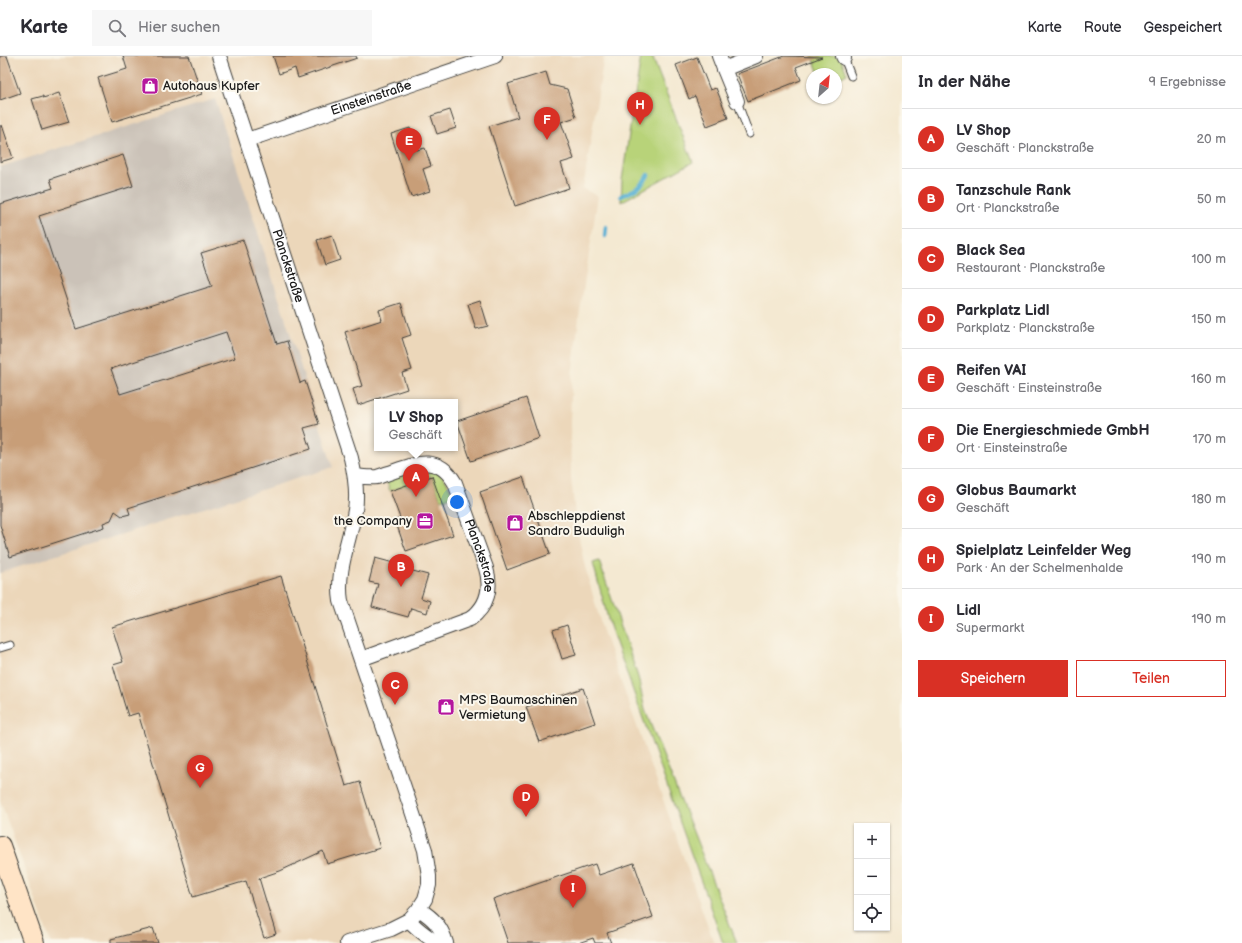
<!DOCTYPE html>
<html lang="de">
<meta charset="utf-8">
<style>
body{margin:0;font-family:"Balsamiq Sans",sans-serif;background:#f7f7f7;color:#2b2b33}
.controls{position:absolute;right:12px;bottom:12px;display:grid;overflow:hidden;border-radius:0px;box-shadow:0 1px 3px #0004}
.controls button{width:36px;height:36px;display:grid;place-items:center;padding:0;border:0;border-bottom:1px solid #e1e1e2;background:#fff;color:#2b2b33;font:20px sans-serif}
.compass{position:absolute;left:806px;top:12px;width:36px;height:36px;border-radius:50%;background:#fff;box-shadow:0 1px 3px #0004;rotate:27deg}
.you{position:absolute;left:457px;top:446px;width:14px;height:14px;margin:-10px;border:3px solid #fff;border-radius:50%;background:#1a73e8;box-shadow:0 0 0 6px #1a73e833}
.badge{display:grid;place-items:center;width:26px;height:26px;border-radius:50%;background:#d93025;color:#fff;font-size:13px;font-weight:700}
.pin{position:absolute;translate:-50% -33px;filter:drop-shadow(0 1px 2px #0008)}
.pin::after{content:'';position:absolute;top:21px;width:14px;height:12px;background:inherit;clip-path:polygon(0 0,100% 0,50% 100%)}
.popup{position:absolute;left:374px;top:343px;width:84px;height:52px;box-sizing:border-box;display:grid;place-content:center;border-radius:0px;background:#fff;filter:drop-shadow(0 1px 3px #0005);font-size:13px;white-space:nowrap;color:#7c7c81}
.popup b{font-size:15px;color:#2b2b33}
.popup::after{content:'';position:absolute;left:50%;top:100%;margin-left:-8px;border:8px solid transparent;border-top-color:#fff}
.list{margin:0;padding:0;list-style:none}
h2{display:flex;justify-content:space-between;align-items:center;height:52px;margin:0;padding:0 16px;font-size:17px}
h2 small{font-size:13px;font-weight:400;color:#7c7c81}
.list li{display:grid;grid-template-columns:26px 1fr auto;gap:12px;align-items:center;box-sizing:border-box;height:60px;padding:0 16px;border-top:1px solid #e1e1e2}
.list b{display:block;font-size:15px;white-space:nowrap}
.list p{margin:0;font-size:13px;white-space:nowrap;color:#7c7c81}
.list em{font-size:13px;font-style:normal;color:#7c7c81}
.actions{display:flex;gap:8px;padding:12px 16px}
.actions a{flex:1;padding:9px 0;border:1px solid #d93025;border-radius:0px;text-align:center;font-size:14px;color:#d93025}
.actions .main{background:#d93025;color:#fff}
.icon{flex:none;width:22px;height:22px;fill:none;stroke:currentColor;stroke-width:2;stroke-linecap:round;stroke-linejoin:round}
.map{position:relative;flex:none;width:902px;height:887px;overflow:hidden}
header{display:flex;align-items:center;gap:24px;box-sizing:border-box;height:56px;padding:0 20px;background:#fff;border-bottom:1px solid #e1e1e2}
header strong{font-size:19px}
nav{display:flex;gap:22px;margin-inline-start:auto;font-size:14px}
.search{width:280px;height:36px;background:#f7f7f7;display:flex;align-items:center;gap:10px;box-sizing:border-box;padding:0 14px;border-radius:0px;color:#7c7c81;font-size:15px}
main{display:flex}
aside{flex:1;background:#fff}
.map>svg:first-child{display:block}
.built{fill:#ecd7ba;fill-rule:evenodd}
.industrial{fill:#cbc2b8}
.green{fill:#b8d379;stroke:#6a784a}
.lines{fill:none;stroke-linecap:round;stroke-linejoin:round}
.stream{stroke:#57b0d4;stroke-width:4.5}
.building{fill:#c89e78;fill-rule:evenodd}
.lane-casing{stroke:#3c3b37;stroke-width:9}
.street-casing{stroke:#3c3b37;stroke-width:16}
.secondary-casing{stroke:#3c3b37;stroke-width:22}
.lane{stroke:#fff;stroke-width:7}
.street{stroke:#fff;stroke-width:14}
.secondary{stroke:#ffe4c6;stroke-width:20}
.labels{text-anchor:middle;dominant-baseline:central;stroke-width:4;stroke-linejoin:round;paint-order:stroke}
.poi-label{font-size:13px;fill:#1c1c1c;stroke:#fbf7ec;text-anchor:start}
.street-label{font-size:13px;fill:#1c1c1c;stroke:#fbf7ec}
</style>
<header>
<strong>Karte</strong>
<div class="search"><svg class="icon" aria-label="search" viewBox="0 0 24 24"><circle cx="10" cy="10" r="6"/><path d="M15 15l6 6"/></svg>Hier suchen</div>
<nav><a>Karte</a><a>Route</a><a>Gespeichert</a></nav>
</header>
<main>
<div class="map">
<svg width="902" height="887" viewBox="0 0 902 887">
<rect width="100%" height="100%" fill="#fbf7ec"/>
<filter id="ink" filterUnits="userSpaceOnUse"><feTurbulence type="fractalNoise" baseFrequency=".025" numOctaves="2"/><feDisplacementMap in="SourceGraphic" scale="8" xChannelSelector="R" yChannelSelector="G"/><feConvolveMatrix kernelMatrix="1 2 1 2 8 2 1 2 1" color-interpolation-filters="sRGB"/></filter>
<filter id="wash" filterUnits="userSpaceOnUse"><feTurbulence type="fractalNoise" baseFrequency=".012" numOctaves="4" result="noise"/><feDisplacementMap in="SourceGraphic" scale="16" xChannelSelector="R" yChannelSelector="G"/><feGaussianBlur stdDeviation="0.9" result="paint"/><feColorMatrix in="noise" values="0 0 0 0 0 0 0 0 0 0 0 0 0 0 0 0 0 1.4 0 .05"/><feComposite in="paint" operator="in"/></filter>
<g filter="url(#wash)">
<rect width="100%" height="100%" fill="#f4e9d2"/>
<!-- built -->
<path class="built" d="M0,0H604L583,133L598,140L579,261L572,319L570,365L571,422L576,466L584,507L602,572L714,887H51L0,744ZM377,346H455V392H377Z"/>
<!-- industrial -->
<path class="industrial" d="M215,43L333,411L0,517V111Z"/>
<!-- green -->
<path class="green" d="M641,0H652L693,106L621,146L622,124Z
M812,0H840L847,18L836,24V18H819Z
M418,413C442,414 444,419 453,440L441,444L432,420L390,435L386,424Z
M599,505L638,621L645,654L737,887H723L610,570L593,507Z"/>
<g class="lines">
<!-- stream -->
<path class="stream" d="M621,140C633,135 642,131 648,119
M605,180L606,171"/>
</g>
<g id="blocks">
<!-- building -->
<path class="building" d="M0,0H7L20,37L0,44Z
M123,0H189L202,38L112,66L98,22L127,13Z
M273,0H356L357,2L298,22L295,12L279,18Z
M784,0L822,1L796,11L801,24L748,45L737,18Z
M697,1L710,34L716,32L728,62L707,70L695,40L689,43L676,9Z
M546,16L550,29L567,33L576,61L561,66L574,103L561,107L569,132L515,150L489,70L518,61L508,28Z
M59,37L69,66L42,74L32,43L43,40V42Z
M450,54L456,72L437,78L431,60Z
M2,69L13,102L0,106V70Z
M410,72L417,94L425,92L431,110L423,113L430,135L411,141L391,78Z
M123,99L133,130L39,160L76,273L212,230L201,197L243,184L277,288L287,285L300,327L305,325L319,368L304,372L311,393L128,452L130,458L122,460L115,455L111,464L103,467L104,471L10,501L0,469V148L53,132L50,123ZM226,276L235,302L120,338L111,313Z
M332,179L340,204L325,209L317,184Z
M480,244L488,270L476,273L468,248Z
M401,247L411,279L402,282L412,314L402,317L407,333L358,349L353,333L362,330L345,276L382,264L379,254Z
M526,342L539,382L471,405L457,365Z
M432,420L453,479L406,495L395,464L400,462L390,435Z
M523,421L550,498L507,514L480,436Z
M375,502L409,511V514L428,519L421,542L430,545L427,557L411,552L408,561L372,551L378,528L369,526Z
M281,520L346,730L360,726L380,792L327,808L323,795L280,815L259,822L276,878L264,882L246,825L193,841L138,657L128,660L124,647L113,609L123,606L112,571Z
M567,569L576,599L562,603L553,574Z
M583,632L595,667L539,686L526,651Z
M634,807L653,861L607,877L611,887H595L593,882L578,887H508L493,843L595,808L599,819Z
M153,872L158,887H111V883Z"/>
</g>
</g>
<g filter="url(#ink)">
<use href="#blocks" fill-opacity="0" stroke="#3c3b37" stroke-width="1"/>
<g class="lines">
<!-- lane casing -->
<g class="lane-casing">
<path id="lane" d="M844,2L851,20
M737,45L749,78
M0,592L10,589"/>
</g>
<!-- street casing -->
<g class="street-casing">
<g id="street">
<path id="s1" d="M219,0L351,402C355,419 358,436 355,454C350,484 336,514 341,545L410,749L425,794L429,820V829L425,843L418,854L409,864L391,873L347,887"/>
<path d="M719,0L724,13L756,0"/>
<path d="M843,0L844,2"/>
<path d="M724,13L737,45"/>
<path id="s2" d="M247,84L495,0"/>
<path id="s3" d="M355,420C362,421 370,422 377,421C381,420 385,418 389,417C415,408 438,397 455,427L486,512C492,532 488,550 470,563L361,603"/>
<path d="M419,853C434,863 441,870 446,887"/>
<path d="M409,864C417,874 427,879 436,887"/>
</g>
</g>
<!-- secondary casing -->
<g class="secondary-casing">
<path id="secondary" d="M0,790L34,887"/>
</g>
<!-- lane -->
<use href="#lane" class="lane"/>
<!-- street -->
<use href="#street" class="street"/>
<!-- secondary -->
<use href="#secondary" class="secondary"/>
</g>
</g>
<!-- icons -->
<defs>
<g id="shop-square" transform="scale(0.9)"><rect x="-9" y="-9" width="18" height="18" rx="4" fill="#b5179e" stroke="#fbf7ec"/><path d="M-5-2.5h2.3a2.7 3.5 0 0 1 5.4 0H5L5.5 6h-11ZM-1.5-2.5h3a1.5 2.3 0 0 0-3 0Z" fill="#fff"/></g>
<g id="office-square" transform="scale(0.9)"><rect x="-9" y="-9" width="18" height="18" rx="4" fill="#b5179e" stroke="#fbf7ec"/><path d="M-6-3h4V-5.5h4V-3h4V5H-6ZM-1-4.5V-3h2v-1.5ZM-6 0V1H6V0Z" fill="#fff"/></g>
</defs>
<g fill-rule="evenodd">
<use href="#shop-square" x="150" y="30"/>
<use href="#office-square" x="425" y="465"/>
<use href="#shop-square" x="515" y="467"/>
<use href="#shop-square" x="446" y="651"/>
</g>
<g class="labels">
<!-- poi labels -->
<g class="poi-label">
<text x="163" y="30">Autohaus Kupfer</text>
<text x="528" y="460">Abschleppdienst<tspan x="528" dy="15">Sandro Buduligh</tspan></text>
<text x="412" y="465" text-anchor="end">the Company</text>
<text x="459" y="644">MPS Baumaschinen<tspan x="459" dy="15">Vermietung</tspan></text>
</g>
<!-- street labels -->
<g class="street-label">
<text stroke="none"><textPath href="#s2" startOffset="131">Einsteinstraße</textPath></text>
<text stroke="none"><textPath href="#s1" startOffset="221">Planckstraße</textPath></text>
<text stroke="none"><textPath href="#s3" startOffset="187">Planckstraße</textPath></text>
</g>
</g>
</svg>
<div class="controls">
<button>+</button>
<button>−</button>
<button><svg class="icon" aria-label="locate" viewBox="0 0 24 24"><circle cx="12" cy="12" r="6"/><path d="M12 2v4M12 18v4M2 12h4M18 12h4"/></svg></button>
</div>
<svg class="compass" viewBox="-18 -18 36 36"><path d="M0-13l5 13h-10z" fill="#e53935"/><path d="M0 13l5-13h-10z" fill="#7c7c81"/></svg>
<div class="you"></div>
<div class="pin badge" style="left:416px;top:441px">A</div>
<div class="popup"><b>LV Shop</b>Geschäft</div>
<div class="pin badge" style="left:401px;top:531px">B</div>
<div class="pin badge" style="left:395px;top:649px">C</div>
<div class="pin badge" style="left:526px;top:761px">D</div>
<div class="pin badge" style="left:409px;top:105px">E</div>
<div class="pin badge" style="left:547px;top:84px">F</div>
<div class="pin badge" style="left:200px;top:732px">G</div>
<div class="pin badge" style="left:640px;top:69px">H</div>
<div class="pin badge" style="left:573px;top:852px">I</div>
</div>
<aside>
<h2>In der Nähe<small>9 Ergebnisse</small></h2>
<ul class="list">
<li><span class="badge">A</span><div><b>LV Shop</b><p>Geschäft · Planckstraße</p></div><em>20 m</em></li>
<li><span class="badge">B</span><div><b>Tanzschule Rank</b><p>Ort · Planckstraße</p></div><em>50 m</em></li>
<li><span class="badge">C</span><div><b>Black Sea</b><p>Restaurant · Planckstraße</p></div><em>100 m</em></li>
<li><span class="badge">D</span><div><b>Parkplatz Lidl</b><p>Parkplatz · Planckstraße</p></div><em>150 m</em></li>
<li><span class="badge">E</span><div><b>Reifen VAI</b><p>Geschäft · Einsteinstraße</p></div><em>160 m</em></li>
<li><span class="badge">F</span><div><b>Die Energieschmiede GmbH</b><p>Ort · Einsteinstraße</p></div><em>170 m</em></li>
<li><span class="badge">G</span><div><b>Globus Baumarkt</b><p>Geschäft</p></div><em>180 m</em></li>
<li><span class="badge">H</span><div><b>Spielplatz Leinfelder Weg</b><p>Park · An der Schelmenhalde</p></div><em>190 m</em></li>
<li><span class="badge">I</span><div><b>Lidl</b><p>Supermarkt</p></div><em>190 m</em></li>
</ul>
<div class="actions"><a class="main">Speichern</a><a>Teilen</a></div>
</aside>
</main>
